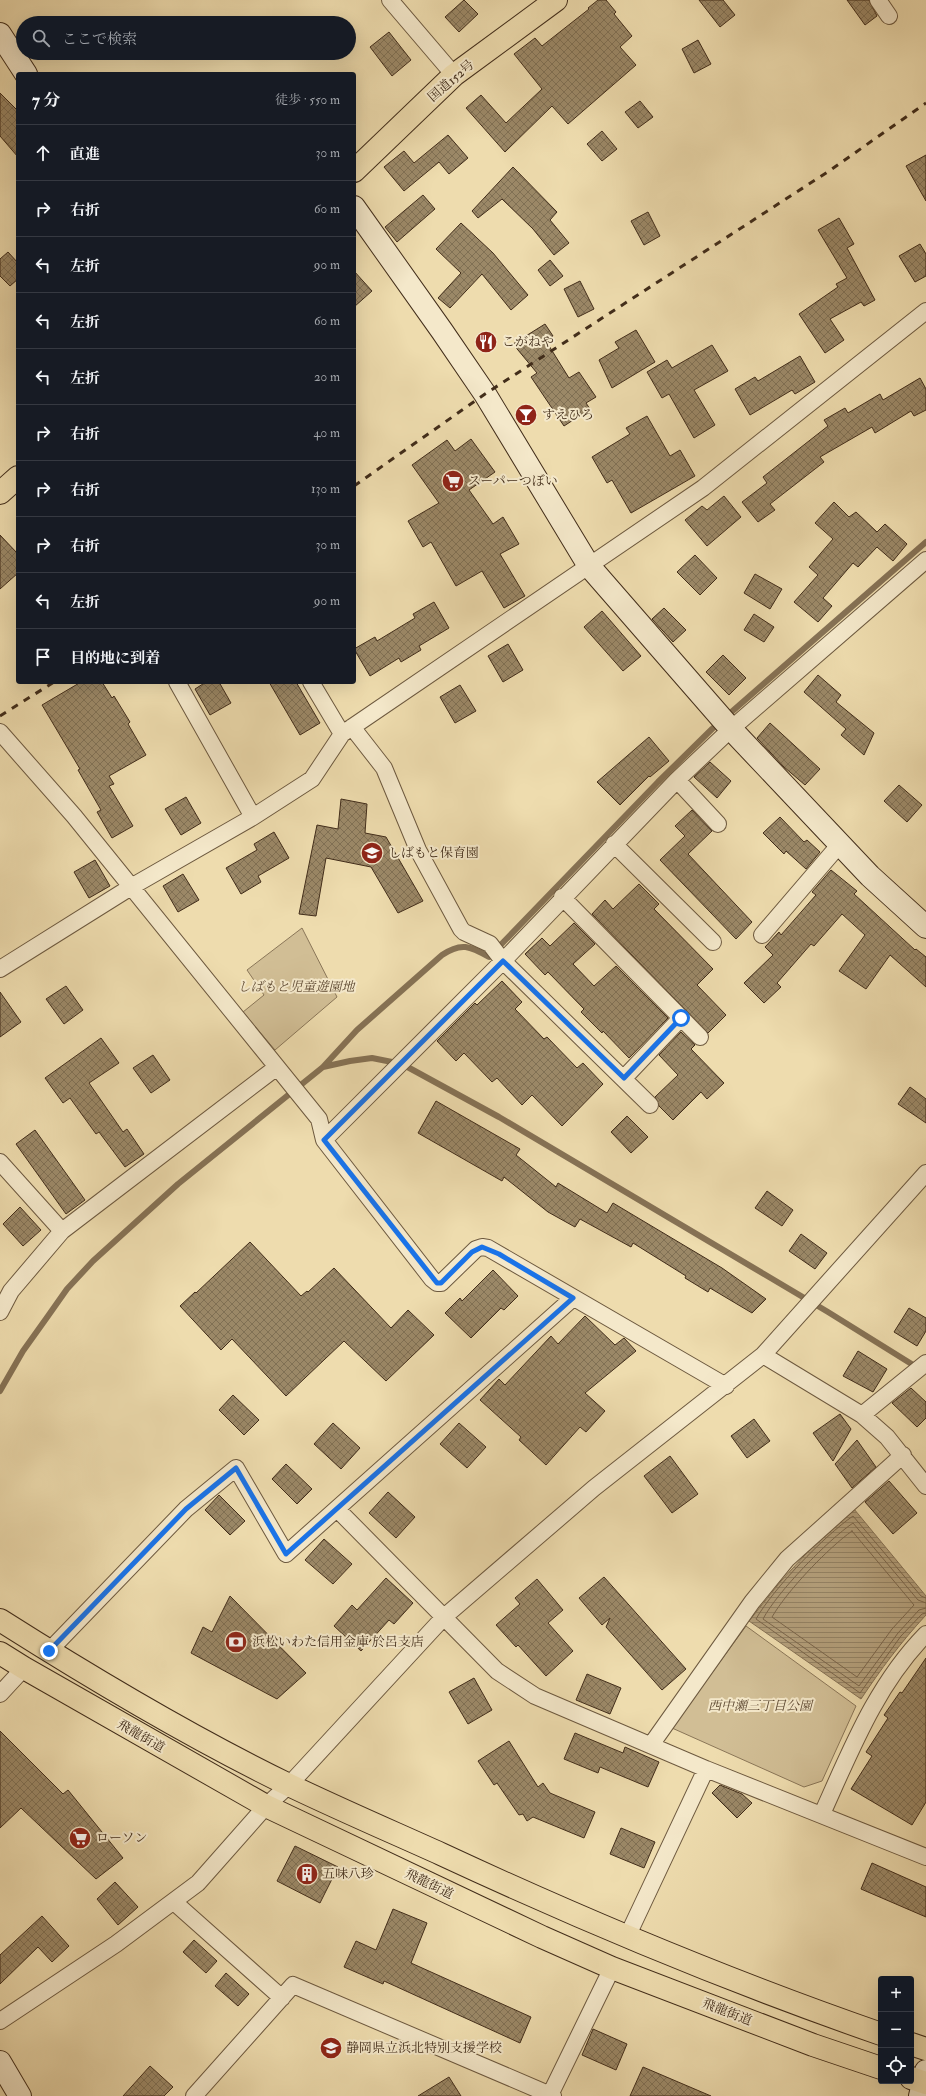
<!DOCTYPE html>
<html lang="ja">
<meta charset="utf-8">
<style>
body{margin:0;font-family:"IM FELL Double Pica","Noto Serif JP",serif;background:#242831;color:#f1f3f6}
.controls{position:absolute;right:12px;bottom:12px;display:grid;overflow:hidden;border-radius:4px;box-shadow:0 4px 16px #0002}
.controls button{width:36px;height:36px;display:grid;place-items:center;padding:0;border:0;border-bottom:1px solid #363941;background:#171b24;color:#f1f3f6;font:20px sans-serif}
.stop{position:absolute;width:12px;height:12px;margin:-9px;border:3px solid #1a73e8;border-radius:50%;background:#fff}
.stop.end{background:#1a73e8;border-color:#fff;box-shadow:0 1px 4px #0008}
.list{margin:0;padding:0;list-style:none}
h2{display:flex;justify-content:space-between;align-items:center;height:52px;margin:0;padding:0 16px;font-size:17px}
h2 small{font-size:13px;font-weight:400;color:#9ea1a6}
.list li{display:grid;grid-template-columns:26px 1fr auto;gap:12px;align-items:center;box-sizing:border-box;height:56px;padding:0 16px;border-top:1px solid #363941}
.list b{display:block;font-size:15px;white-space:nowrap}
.list em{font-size:13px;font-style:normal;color:#9ea1a6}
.icon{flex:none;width:22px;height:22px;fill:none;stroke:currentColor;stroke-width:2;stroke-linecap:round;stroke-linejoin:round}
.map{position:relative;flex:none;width:926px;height:2096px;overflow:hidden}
.search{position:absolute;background:#171b24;box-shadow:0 4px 16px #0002;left:16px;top:16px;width:340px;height:44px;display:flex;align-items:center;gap:10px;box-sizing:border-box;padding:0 14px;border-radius:22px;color:#9ea1a6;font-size:15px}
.panel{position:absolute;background:#171b24;box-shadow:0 4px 16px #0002;left:16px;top:72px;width:340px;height:612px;border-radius:4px}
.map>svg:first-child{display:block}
.park{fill:#d1be95;stroke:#8a7658}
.water{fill:url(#water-rules);stroke:#867255}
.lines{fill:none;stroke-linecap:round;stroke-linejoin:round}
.shore{stroke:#7b664b;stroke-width:1}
.stream{stroke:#867255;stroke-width:6}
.building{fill:url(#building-cross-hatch);stroke:#422d1a}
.street-casing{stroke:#6d593f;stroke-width:18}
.secondary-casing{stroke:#422d1a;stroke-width:24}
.highway-casing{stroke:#422d1a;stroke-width:24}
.street{stroke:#f4e8ca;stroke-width:16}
.secondary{stroke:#f4e8ca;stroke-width:22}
.highway{stroke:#eedcae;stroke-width:22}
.rail{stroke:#422d1a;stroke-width:3;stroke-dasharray:7 7;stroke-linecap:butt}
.route{stroke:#1a73e8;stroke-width:5}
.labels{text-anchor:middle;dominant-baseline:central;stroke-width:4;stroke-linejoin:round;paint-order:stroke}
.street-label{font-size:13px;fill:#422d1a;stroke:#f4e8ca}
.poi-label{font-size:13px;fill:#422d1a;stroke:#f4e8ca;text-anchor:start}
.park-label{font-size:13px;font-style:italic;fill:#5f4a33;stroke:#f4e8ca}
</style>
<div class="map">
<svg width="926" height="2096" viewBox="0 0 926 2096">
<defs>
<pattern id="water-rules" width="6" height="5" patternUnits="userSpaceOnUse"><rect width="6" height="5" fill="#b4a07c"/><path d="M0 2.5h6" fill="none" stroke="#948365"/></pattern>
<pattern id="building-cross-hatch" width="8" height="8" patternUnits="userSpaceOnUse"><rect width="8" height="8" fill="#9b8867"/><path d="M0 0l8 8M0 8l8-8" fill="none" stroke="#807054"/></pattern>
</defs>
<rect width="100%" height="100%" fill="#eedcae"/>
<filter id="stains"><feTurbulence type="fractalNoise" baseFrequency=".005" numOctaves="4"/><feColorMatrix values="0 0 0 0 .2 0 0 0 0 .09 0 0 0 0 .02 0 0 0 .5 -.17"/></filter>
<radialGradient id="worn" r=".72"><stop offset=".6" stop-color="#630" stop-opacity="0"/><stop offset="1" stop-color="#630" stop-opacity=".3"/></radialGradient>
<!-- park -->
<path class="park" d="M302,928L337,997L275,1050L243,1012L264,995L247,970Z
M746,1626L856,1706L822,1781L804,1787L672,1728Z"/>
<!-- water -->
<path class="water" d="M854,1509L926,1596V1615C901,1642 881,1669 861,1699L749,1621L781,1581L815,1544Z"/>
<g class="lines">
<!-- shore -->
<path class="shore" d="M852,1531L914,1605L892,1629L857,1677L772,1617C787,1591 827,1549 852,1531Z
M926,1598L921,1596L853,1516C824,1536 773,1589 756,1619L860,1693L901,1636L922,1614L926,1613
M926,1603L918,1600L853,1523C828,1540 777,1592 763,1619L859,1686L898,1633L919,1610L926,1608"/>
<!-- stream -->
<path class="stream" d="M323,1067L350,1061L372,1058L402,1064L499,1117L828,1312L918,1368
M0,1391L23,1351L48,1316L67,1289L93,1261L178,1184L323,1067L357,1030L442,955C461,942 470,946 489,957L658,782L712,729L926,542"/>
</g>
<!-- building -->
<path class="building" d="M464,0L478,14L459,32L445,17Z
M598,0H606L616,12L614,14L632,36L620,47L636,65L568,124L552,106L505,152L466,108L481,95L506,123L542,89L514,54L535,38L542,46L589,9L588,8Z
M699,0H723L735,15L720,27Z
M847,0H869L877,16L865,25Z
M389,32L411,60L392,76L370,47Z
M698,40L711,64L694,73L682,49Z
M0,93L18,111V157L0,136Z
M640,101L653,117L638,128L625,112Z
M602,131L617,149L602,161L587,144Z
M448,135L468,158L449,174L439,162L404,191L384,167L404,151L414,163Z
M926,155V201L906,166Z
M513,167L557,212L550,220L569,243L554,255L533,229L502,199L478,218L472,211Z
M423,195L435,209L397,242L385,227Z
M648,212L660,236L644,245L631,221Z
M839,218L854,244L847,248L875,300L864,306L861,302L830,319L844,340L825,353L799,314L838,287L836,284L847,278L818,230Z
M461,223L493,253L528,295L511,310L482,274L450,308L438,298L461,273L436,249Z
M920,244L926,254V276L915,282L899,256Z
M8,252L18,263V279L10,286L0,276V259Z
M550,260L563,276L550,286L538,270Z
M354,271L372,291L354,307Z
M580,281L594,309L578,317L564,289Z
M545,324L553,336L546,341L569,378L579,372L596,397L586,403L590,409L564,426L531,377L537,373L513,344Z
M636,330L655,362L612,388L599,360L619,348L615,342Z
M712,345L728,371L694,390L715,425L694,438L669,394L662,398L647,372L667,360L672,368Z
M800,356L815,382L795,394L792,390L750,415L735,389L755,377L758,381Z
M920,378L926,389V410L914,416L911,411L875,433L872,427L820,457L824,462L770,504L775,510L758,522L742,502L767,483L763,477L828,426L824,420L845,408L848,413L880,394L883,400Z
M647,416L670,456L680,450L695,476L631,513L612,480L607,483L592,457L630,434L626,428Z
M471,439L495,472L469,490L493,524L503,517L519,544L500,554L525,596L504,608L482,571L456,586L431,542L423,547L408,521L439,503L412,465L447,440L455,451Z
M724,496L741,517L707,546L685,520L702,506L707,510Z
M834,502L849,517L856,512L877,532L885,524L907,544L893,561L877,547L858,567L853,563L823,598L832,606L818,622L794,602L818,575L809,567L833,539L815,523Z
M0,535L18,554V573L0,589Z
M695,555L717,578L700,595L677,572Z
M755,574L782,589L770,609L744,593Z
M434,602L449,628L419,646L421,650L401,662L399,658L370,676L354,649L375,637L377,641L415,618L413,614Z
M664,608L686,630L673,642L652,619Z
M602,611L641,656L623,671L584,627Z
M754,614L774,627L764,642L744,630Z
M508,644L523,670L503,682L488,656Z
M723,655L746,678L729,695L706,672Z
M818,675L841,695L836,702L874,733L864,755L841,735L846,729L804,692Z
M81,682H102L112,698L114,696L130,722L128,724L146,755L109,776L114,784L109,786L133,826L112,838L97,812L101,810L78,770L80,769L42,705Z
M206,682H219L231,703L210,715L195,689Z
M269,682H296L320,723L300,735Z
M460,685L476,711L455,723L440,697Z
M770,723L820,769L805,785L784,767L757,738Z
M649,737L669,761L650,777L649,776L620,805L597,782Z
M710,762L731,781L717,798L694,777Z
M899,785L922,805L907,822L884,801Z
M186,797L201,823L181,835L165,809Z
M341,799L367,804L365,833L386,837L423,901L398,913L371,867L326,858L316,916L299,914L317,825L338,829Z
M692,810L712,831L688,854L752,922L736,939L660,860L685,836L675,826Z
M780,817L804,842L807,840L820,852L806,869L786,851L784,854L763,833Z
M274,832L289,858L258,876L261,882L241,894L226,868L257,850L254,844Z
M95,860L110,886L89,898L74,872Z
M831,870L857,891L854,894L915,950L916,949L926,957V987L890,955L866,989L839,971L865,935L842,914L814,946L811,944L777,983L781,987L764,1003L744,983L773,955L765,947L779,932L781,935L816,895L812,892Z
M183,874L199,900L178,912L163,886Z
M639,884L659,904L654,909L713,969L697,985L726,1015L708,1033L592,914L605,900L613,909Z
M574,923L595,944L573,964L594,986L616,966L668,1018L629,1058L603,1031L602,1033L581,1012L584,1009L548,972L545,975L525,954L542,938L550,946Z
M502,981L522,1002L515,1009L544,1039L547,1037L577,1068L583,1063L603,1084L562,1126L532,1095L522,1105L497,1078L492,1082L464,1053L456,1061L437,1041L475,1003L477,1005Z
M66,986L83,1010L64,1024L46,999Z
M0,992L21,1022L0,1037Z
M681,1032L695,1045L691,1049L724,1083L707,1099L701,1092L673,1120L659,1106L655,1097L678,1075L659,1055Z
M101,1038L119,1063L89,1083L123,1132L127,1129L144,1154L125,1167L99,1132L96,1134L70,1098L63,1103L45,1078Z
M153,1055L170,1080L151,1093L133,1068Z
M910,1087L926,1099V1123L898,1104Z
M436,1101L520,1149L516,1155L556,1187L558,1183L607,1213L613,1203L722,1268L766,1299L752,1313L710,1288L708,1292L685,1278L686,1276L633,1243L631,1247L580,1219L575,1227L548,1212L504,1177L502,1181L418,1133Z
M627,1116L648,1137L631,1153L611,1132Z
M35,1130L85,1200L66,1214L16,1144Z
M767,1191L793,1210L782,1226L755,1208Z
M20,1207L41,1230L23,1246L3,1224Z
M801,1234L827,1253L815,1269L789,1251Z
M250,1242L301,1296L307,1291L308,1292L334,1268L391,1328L408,1310L434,1335L386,1381L344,1341L286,1396L232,1339L221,1350L180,1306L195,1292L196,1293Z
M493,1270L518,1296L504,1310L501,1308L471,1338L445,1313L460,1298L462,1301Z
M909,1308L926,1318V1331L917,1346L894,1332Z
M585,1316L615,1345L624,1338L636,1351L585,1393L605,1411L586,1432L580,1427L546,1465L519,1440L521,1437L480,1400L499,1379L505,1385L551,1336L558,1344Z
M858,1351L887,1369L873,1392L843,1376Z
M911,1388L926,1402V1418L917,1427L892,1403Z
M233,1395L259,1420L244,1435L219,1410Z
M840,1414L851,1429L833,1461L813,1433Z
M754,1419L770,1441L747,1458L731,1436Z
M333,1423L360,1448L341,1469L314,1444Z
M459,1423L486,1447L467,1468L440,1444Z
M857,1440L876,1467L852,1488L835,1464Z
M670,1456L698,1494L672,1513L644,1476Z
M286,1464L312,1489L297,1504L272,1479Z
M889,1481L917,1513L893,1534L865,1502Z
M388,1492L415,1517L396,1538L369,1513Z
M219,1495L245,1521L230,1535L205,1510Z
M324,1539L352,1564L333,1584L305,1560Z
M604,1577L686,1669L662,1690L606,1627L610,1618L602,1625L579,1598Z
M386,1578L413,1603L394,1624L389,1620L361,1651L334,1626L352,1605L357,1610Z
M537,1579L563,1610L548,1623L573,1651L546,1676L518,1645L516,1647L496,1625L520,1604L515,1598Z
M230,1596L306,1673L277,1699L191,1653L203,1627L212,1632Z
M926,1658V1802L912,1825L851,1789L872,1756L866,1752L888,1718L884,1715L900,1692L902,1693Z
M587,1674L621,1688L610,1714L576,1700Z
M474,1678L492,1710L468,1724L449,1692Z
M0,1731L63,1794L68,1790L123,1858L96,1879L21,1808L0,1828Z
M575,1733L623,1753L625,1747L659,1762L648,1787L600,1767L598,1773L564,1759Z
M509,1741L538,1787L543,1783L550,1793L595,1812L584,1838L533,1817L527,1821L523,1814L519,1815L497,1783L494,1785L478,1761Z
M720,1785L742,1794L752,1803L737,1818L712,1793Z
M621,1828L655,1842L644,1868L610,1854Z
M295,1846L338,1867L320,1903L277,1881Z
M872,1863L926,1887V1917L861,1889Z
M115,1882L138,1907L118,1925L97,1899Z
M393,1909L427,1923L411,1963L531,2017L520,2043L384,1981L383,1984L344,1967L356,1941L376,1950Z
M42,1916L69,1946L52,1962L38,1947L0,1984V1955Z
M194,1940L217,1961L206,1973L183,1952Z
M226,1973L249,1994L238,2006L215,1986Z
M593,2029L627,2044L616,2070L582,2055Z
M150,2066L173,2087L164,2096H123Z
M643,2067L711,2096H630Z
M449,2077L461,2096H418Z"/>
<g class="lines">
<!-- street casing -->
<g class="street-casing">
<path id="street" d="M390,0L454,75
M878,0L889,16
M177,682L253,817
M311,682L342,734
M352,727L384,768L418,850L461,929L464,932L490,944L503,961L650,1105
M0,732L74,816L319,1119L324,1140L432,1279L437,1283H441L476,1249L482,1247L488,1248L726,1386
M677,780L718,824
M614,844L713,942
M562,897L700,1037
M762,935L840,844
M0,969L131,887L253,817L312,779L342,734L703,488L926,311
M624,1078L681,1018
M324,1140L503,961L677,780L731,729L926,560
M0,1162L62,1231
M0,1312L11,1291L62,1231L277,1067
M763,1355L862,1415L887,1437L926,1486
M862,1415L926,1363
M337,1509L497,1671L535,1696L706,1769
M49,1651L186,1509L236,1468L286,1554L573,1298
M0,1694L24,1668
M651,1745L752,1602L787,1559L903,1455
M822,1814C851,1750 876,1685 926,1634
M174,1902L282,1998
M627,1937L706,1769L926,1857
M0,2021L116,1944L198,1883L266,1806L289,1785L444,1617L594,1488L763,1355L926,1173
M550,2095L612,1968
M194,2096L293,1985L553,2096"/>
</g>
<!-- secondary casing -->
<g class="secondary-casing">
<path id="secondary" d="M0,34L26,74
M354,207L442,331L485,394L589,566L731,729L870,876L926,927
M0,2062L20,2096
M920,2096L926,2071"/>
</g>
<!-- highway casing -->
<g class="highway-casing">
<path id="highway" d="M354,171L454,75L556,0
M0,493L18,477
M0,1620C93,1679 190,1737 289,1785C339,1809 390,1831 441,1854C585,1921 731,1982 881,2034
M0,1653L24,1668L266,1806L542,1937L612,1968L813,2045L881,2068
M911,2044L926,2049
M911,2078L926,2083"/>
</g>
<!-- street -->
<use href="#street" class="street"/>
<!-- secondary -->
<use href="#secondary" class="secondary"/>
<!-- highway -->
<use href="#highway" class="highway"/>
<!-- rail -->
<path class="rail" d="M354,486L485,394L829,171L926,103
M0,716L54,682"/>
</g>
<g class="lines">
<!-- route -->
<path class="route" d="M49,1651L186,1509L236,1468L286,1554L573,1298L499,1254L482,1247L472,1252L441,1283H437L324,1140L503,961L624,1078L681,1018"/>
</g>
<!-- icons -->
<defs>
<g id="restaurant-disc" transform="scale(1.15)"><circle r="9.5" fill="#8f2418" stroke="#f4e8ca"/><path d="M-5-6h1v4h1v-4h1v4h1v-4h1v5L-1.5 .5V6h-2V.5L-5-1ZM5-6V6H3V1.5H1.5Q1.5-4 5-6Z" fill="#fff"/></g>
<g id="bar-disc" transform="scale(1.15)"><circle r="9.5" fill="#8f2418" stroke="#f4e8ca"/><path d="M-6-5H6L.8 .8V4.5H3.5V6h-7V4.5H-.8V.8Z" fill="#fff"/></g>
<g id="supermarket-disc" transform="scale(1.15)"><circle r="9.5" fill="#8f2418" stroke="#f4e8ca"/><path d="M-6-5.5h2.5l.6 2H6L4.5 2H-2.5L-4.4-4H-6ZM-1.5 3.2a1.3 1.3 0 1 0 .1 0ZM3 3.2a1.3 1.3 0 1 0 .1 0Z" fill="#fff"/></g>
<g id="school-disc" transform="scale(1.15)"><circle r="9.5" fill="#8f2418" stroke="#f4e8ca"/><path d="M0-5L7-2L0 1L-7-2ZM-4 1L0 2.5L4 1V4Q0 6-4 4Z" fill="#fff"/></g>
<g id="bank-disc" transform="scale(1.15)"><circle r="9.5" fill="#8f2418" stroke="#f4e8ca"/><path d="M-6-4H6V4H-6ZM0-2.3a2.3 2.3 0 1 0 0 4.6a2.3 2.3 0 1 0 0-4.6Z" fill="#fff"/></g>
<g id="building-disc" transform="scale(1.15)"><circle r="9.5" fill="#8f2418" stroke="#f4e8ca"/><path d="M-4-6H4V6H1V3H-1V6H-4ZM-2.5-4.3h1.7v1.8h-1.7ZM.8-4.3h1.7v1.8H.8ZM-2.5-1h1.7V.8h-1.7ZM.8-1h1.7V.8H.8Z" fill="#fff"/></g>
</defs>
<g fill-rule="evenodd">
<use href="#restaurant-disc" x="486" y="342"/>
<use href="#bar-disc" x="526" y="415"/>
<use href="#supermarket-disc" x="453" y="481"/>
<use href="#school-disc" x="372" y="853"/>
<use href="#bank-disc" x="236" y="1642"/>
<use href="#supermarket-disc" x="80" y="1838"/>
<use href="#building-disc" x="307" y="1874"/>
<use href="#school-disc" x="331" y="2048"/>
</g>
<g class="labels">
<!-- street labels -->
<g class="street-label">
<text transform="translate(451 81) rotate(-41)">国道152号</text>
<text transform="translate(141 1736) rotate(30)">飛龍街道</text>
<text transform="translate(429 1884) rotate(26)">飛龍街道</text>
<text transform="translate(727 2012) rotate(21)">飛龍街道</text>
</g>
<!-- poi labels -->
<g class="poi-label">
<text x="502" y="342">こがねや</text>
<text x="542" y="415">すえひろ</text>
<text x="468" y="481">スーパーつぼい</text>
<text x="388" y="853">しばもと保育園</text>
<text x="252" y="1642">浜松いわた信用金庫 於呂支店</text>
<text x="96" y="1838">ローソン</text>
<text x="322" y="1874">五味八珍</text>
<text x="346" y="2048">静岡県立浜北特別支援学校</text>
</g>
<!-- park labels -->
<g class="park-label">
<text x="296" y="987">しばもと児童遊園地</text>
<text x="760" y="1706">西中瀬三丁目公園</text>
</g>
</g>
<rect width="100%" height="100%" filter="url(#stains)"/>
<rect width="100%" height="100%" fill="url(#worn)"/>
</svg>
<div class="controls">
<button>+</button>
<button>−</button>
<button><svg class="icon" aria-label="locate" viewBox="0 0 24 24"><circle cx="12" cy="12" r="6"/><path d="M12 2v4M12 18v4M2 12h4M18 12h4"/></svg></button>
</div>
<div class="stop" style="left:681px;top:1018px"></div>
<div class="stop end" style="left:49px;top:1651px"></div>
<div class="search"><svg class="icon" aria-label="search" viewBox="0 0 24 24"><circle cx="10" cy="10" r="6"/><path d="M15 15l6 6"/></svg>ここで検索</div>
<section class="panel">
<h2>7 分<small>徒歩 · 550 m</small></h2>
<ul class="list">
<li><svg class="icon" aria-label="ahead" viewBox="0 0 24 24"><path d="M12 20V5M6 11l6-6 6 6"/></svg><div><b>直進</b></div><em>30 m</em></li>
<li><svg class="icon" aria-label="right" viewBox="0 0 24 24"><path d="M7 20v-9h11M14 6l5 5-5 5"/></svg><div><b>右折</b></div><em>60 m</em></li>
<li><svg class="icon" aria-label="left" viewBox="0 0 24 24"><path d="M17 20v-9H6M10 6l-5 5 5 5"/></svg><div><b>左折</b></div><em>90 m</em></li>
<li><svg class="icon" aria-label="left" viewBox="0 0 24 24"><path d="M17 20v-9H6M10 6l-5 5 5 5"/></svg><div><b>左折</b></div><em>60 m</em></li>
<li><svg class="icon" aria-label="left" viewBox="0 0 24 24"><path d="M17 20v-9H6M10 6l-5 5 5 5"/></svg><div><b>左折</b></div><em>20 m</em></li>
<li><svg class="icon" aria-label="right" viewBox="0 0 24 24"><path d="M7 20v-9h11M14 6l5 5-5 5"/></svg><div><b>右折</b></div><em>40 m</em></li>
<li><svg class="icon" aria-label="right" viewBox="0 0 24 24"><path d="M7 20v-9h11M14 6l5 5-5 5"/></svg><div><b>右折</b></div><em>130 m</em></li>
<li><svg class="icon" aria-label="right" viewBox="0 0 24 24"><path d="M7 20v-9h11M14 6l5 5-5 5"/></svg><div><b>右折</b></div><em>30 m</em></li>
<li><svg class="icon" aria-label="left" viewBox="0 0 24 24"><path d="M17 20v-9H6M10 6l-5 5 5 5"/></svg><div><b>左折</b></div><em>90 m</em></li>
<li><svg class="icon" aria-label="arrive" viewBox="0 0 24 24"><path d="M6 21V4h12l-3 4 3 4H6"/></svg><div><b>目的地に到着</b></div></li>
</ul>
</section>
</div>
